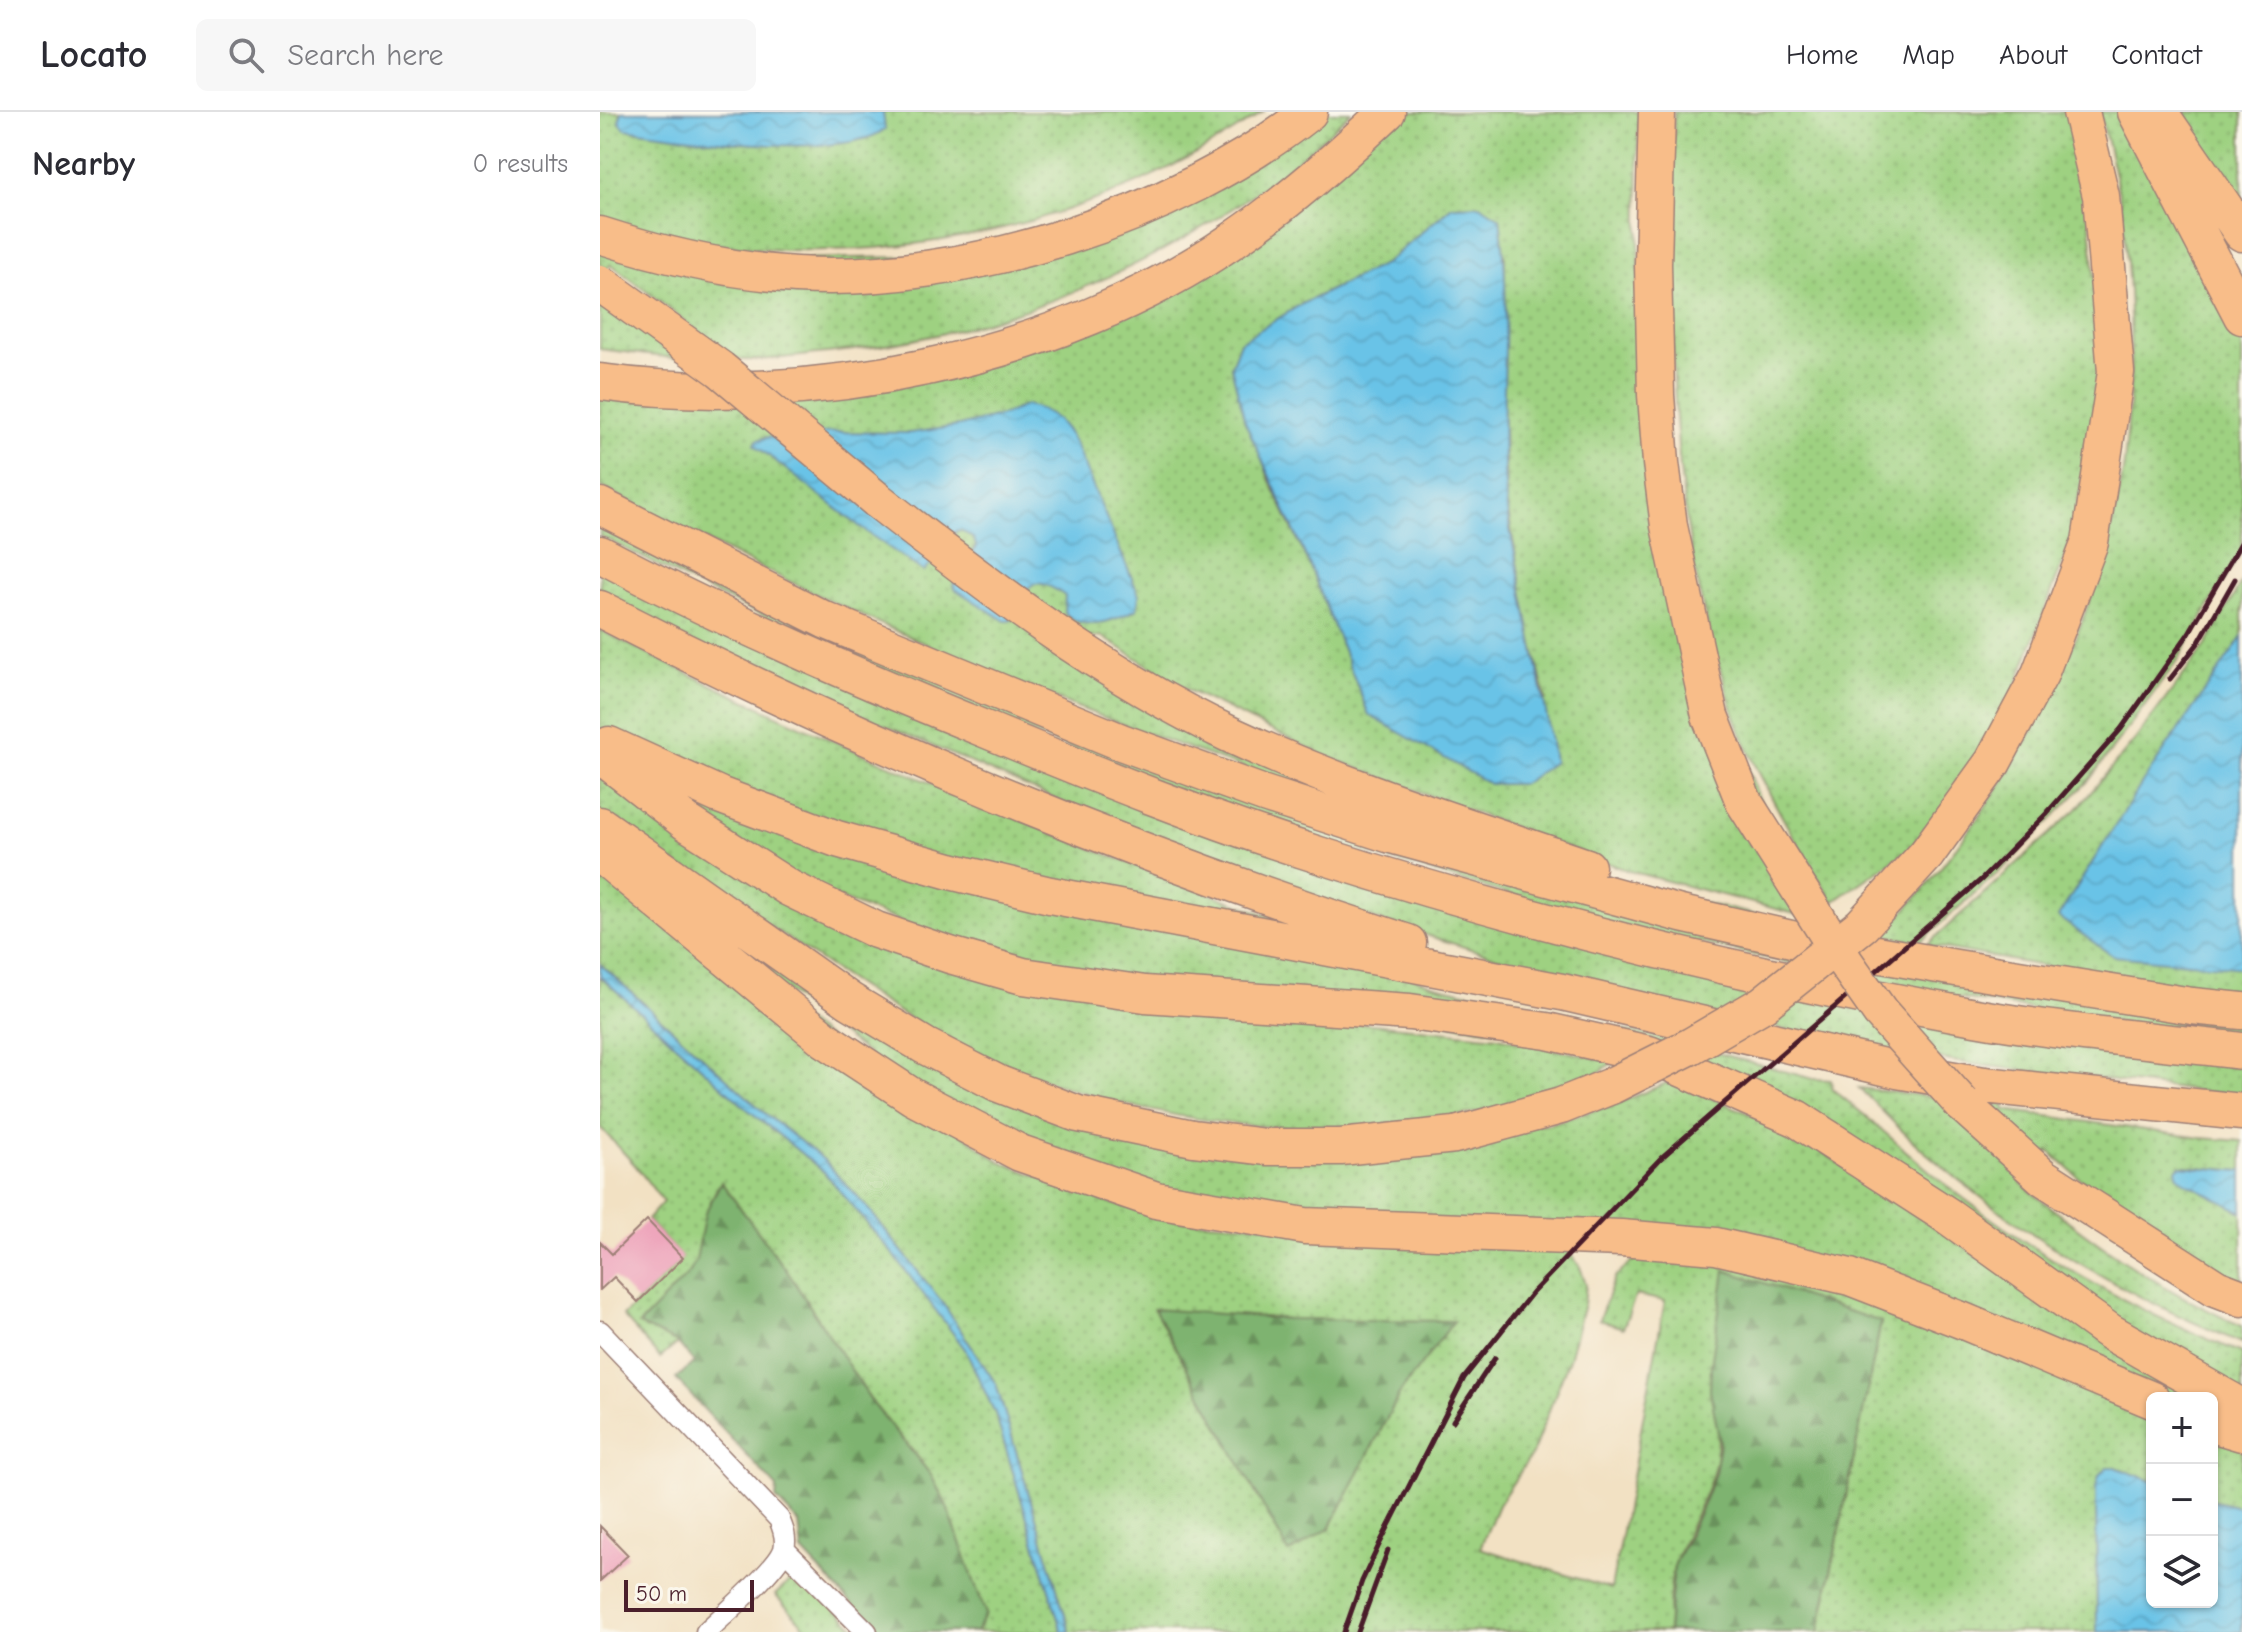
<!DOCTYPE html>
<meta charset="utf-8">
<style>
body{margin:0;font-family:"Comic Neue",sans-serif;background:#f7f7f7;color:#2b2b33}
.controls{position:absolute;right:24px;bottom:24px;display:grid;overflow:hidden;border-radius:12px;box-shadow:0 2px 6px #0004}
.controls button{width:72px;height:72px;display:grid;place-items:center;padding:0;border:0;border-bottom:2px solid #e1e1e2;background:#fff;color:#2b2b33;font:40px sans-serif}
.scale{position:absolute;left:24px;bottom:20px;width:130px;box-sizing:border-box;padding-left:8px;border:4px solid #4a1f2b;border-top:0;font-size:22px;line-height:28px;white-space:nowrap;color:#4a1f2b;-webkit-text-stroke:6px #fbf7ec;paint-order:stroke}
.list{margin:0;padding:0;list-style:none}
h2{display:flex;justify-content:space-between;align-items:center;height:104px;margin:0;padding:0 32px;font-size:34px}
h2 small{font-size:26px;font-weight:400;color:#7c7c81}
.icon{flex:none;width:44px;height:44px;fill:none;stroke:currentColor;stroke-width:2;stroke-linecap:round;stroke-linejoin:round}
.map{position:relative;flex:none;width:1642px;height:1520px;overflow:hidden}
header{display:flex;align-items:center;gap:48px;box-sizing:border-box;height:112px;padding:0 40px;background:#fff;border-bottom:2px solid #e1e1e2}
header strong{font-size:38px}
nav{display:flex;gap:44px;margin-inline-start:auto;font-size:28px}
.search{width:560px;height:72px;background:#f7f7f7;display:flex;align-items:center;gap:20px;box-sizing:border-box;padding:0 28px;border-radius:12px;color:#7c7c81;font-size:30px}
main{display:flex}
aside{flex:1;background:#fff}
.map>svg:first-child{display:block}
.grass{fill:url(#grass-dots);stroke:#747856;stroke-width:2;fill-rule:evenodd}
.forest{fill:url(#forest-firs);stroke:#64694d;stroke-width:2}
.water{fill:url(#water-waves);stroke:#5a7189;stroke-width:2}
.building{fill:#eea6bc}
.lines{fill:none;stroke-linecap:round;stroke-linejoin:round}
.minor-casing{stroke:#9e8077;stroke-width:23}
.motorway-casing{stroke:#9e8077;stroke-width:39}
.minor{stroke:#fff;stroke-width:20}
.motorway{stroke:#f8bd89;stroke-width:36}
.rail{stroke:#4a1f2b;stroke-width:5}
.motorway-bridge-casing{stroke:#9e8077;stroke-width:39;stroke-linecap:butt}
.motorway-bridge{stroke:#f8bd89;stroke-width:36}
</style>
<header>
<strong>Locato</strong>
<div class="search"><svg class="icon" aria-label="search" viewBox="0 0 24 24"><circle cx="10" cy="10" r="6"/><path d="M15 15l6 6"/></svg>Search here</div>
<nav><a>Home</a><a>Map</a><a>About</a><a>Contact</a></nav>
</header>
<main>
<aside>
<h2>Nearby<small>0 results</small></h2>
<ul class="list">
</ul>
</aside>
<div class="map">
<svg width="1642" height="1520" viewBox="0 0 1642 1520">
<defs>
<pattern id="grass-dots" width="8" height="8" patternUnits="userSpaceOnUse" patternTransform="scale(2)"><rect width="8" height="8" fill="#9ed181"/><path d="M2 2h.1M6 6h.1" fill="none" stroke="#8ab370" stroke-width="1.8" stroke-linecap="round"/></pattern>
<pattern id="forest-firs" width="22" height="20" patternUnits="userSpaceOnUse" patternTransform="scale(2)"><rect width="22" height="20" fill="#7eb36f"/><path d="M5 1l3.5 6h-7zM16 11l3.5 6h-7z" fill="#69915b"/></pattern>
<pattern id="water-waves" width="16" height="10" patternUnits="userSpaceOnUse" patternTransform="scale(2)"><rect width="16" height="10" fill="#69c3e7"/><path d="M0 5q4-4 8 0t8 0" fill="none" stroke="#5da7c6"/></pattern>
</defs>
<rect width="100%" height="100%" fill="#fbf7ec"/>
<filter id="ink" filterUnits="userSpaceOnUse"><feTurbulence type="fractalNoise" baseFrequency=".0125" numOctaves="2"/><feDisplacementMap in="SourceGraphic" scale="16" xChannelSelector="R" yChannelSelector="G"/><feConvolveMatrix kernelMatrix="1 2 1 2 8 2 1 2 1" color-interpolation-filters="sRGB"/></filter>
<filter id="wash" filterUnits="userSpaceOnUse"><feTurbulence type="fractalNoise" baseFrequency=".006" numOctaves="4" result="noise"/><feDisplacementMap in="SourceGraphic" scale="32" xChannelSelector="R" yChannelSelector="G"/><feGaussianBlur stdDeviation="1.8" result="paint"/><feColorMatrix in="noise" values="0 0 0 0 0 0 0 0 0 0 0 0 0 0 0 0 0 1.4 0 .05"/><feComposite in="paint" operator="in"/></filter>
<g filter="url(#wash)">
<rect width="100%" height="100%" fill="#f2e1c3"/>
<!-- grass -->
<path class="grass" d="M0,0H663C469,134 227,170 0,110Z
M719,0H751C612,137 421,221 227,241C206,243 156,251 137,247C127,245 115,232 107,226C75,201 43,177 11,152L7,157L0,152V132L60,149L435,143Z
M802,0H1038L1040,274L1052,400L1203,804L1029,759L723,643L590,579L501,524L452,534L828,716C697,674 566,631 439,580C289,519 143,450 0,374V284L446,234ZM852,94L905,143L903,278L906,388L927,507L946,588L769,603L709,452L669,367L631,254L641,230L700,193L786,151Z
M1074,0H1469L1488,89L1503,258L1470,431L1407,598L1353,686L1308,738L1233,790C1200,737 1168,684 1143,626C1134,606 1129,584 1122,563C1062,379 1072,191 1074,0Z
M1500,0H1520L1617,189L1642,228V437L1578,548L1490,667L1411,749L1320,830L1283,823C1386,712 1465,585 1505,438C1514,407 1522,375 1525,343C1534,262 1532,182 1522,101C1518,67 1507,33 1500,0Z
M1580,0H1642V94Z
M0,186L89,248L0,237Z
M0,403L714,706L1642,909V925L1577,919L1315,879L997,808L707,724L564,673L316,575L99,474L0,424Z
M0,456L723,760L1642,956V984L1372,952L1269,936L1069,893L906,848L768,805L568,736L0,490Z
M1642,469V885L1592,881L1327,833L1477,697L1534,629L1607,532Z
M0,518C221,630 451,725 684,809C732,826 775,851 823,869C846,878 874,881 899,887L898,894L1054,924L1213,967L1231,968L1232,977C1274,1009 1312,1046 1354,1079C1443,1148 1538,1201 1642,1241V1286L1433,1159L1044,937L437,860L195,770L0,630Z
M0,659L155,771L574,901L674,909L772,912L898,925L1014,950C961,989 889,1000 825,1008C659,1032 501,1001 350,928C296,901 246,866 196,832C131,789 65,745 0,701Z
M0,762L401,1050L502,1089L575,1108L964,1132L980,1155L986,1172L984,1192L969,1247L932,1342L898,1393L880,1436L1011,1477L1065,1189L1036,1183L1023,1216L999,1208L1015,1165L1038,1144C1220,1152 1386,1232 1552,1301V1369L1515,1355L1496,1375L1497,1520H1219L1281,1210L1117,1305C1124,1371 1093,1395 1075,1452C1068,1472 1070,1499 1068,1520H470L396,1272L342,1190L270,1099L224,1048L168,1004L0,852ZM554,1198L690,1207L853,1210L801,1279L730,1416Z
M60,782L204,879L272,919L533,1027L949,1012L1019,991L1071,969L1155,1004L1211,1033L1591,1286H1567L1223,1152L791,1110L540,1075L324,985Z
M0,864L146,996L224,1060L293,1142L365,1237L395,1301L462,1520H376L386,1502L321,1349L274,1293L187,1159L121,1070C103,1096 106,1120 97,1147C89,1169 55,1195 39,1213L78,1231L60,1246L23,1204L82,1146L47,1108L63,1090L35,1053L0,1015Z
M1259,976L1404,993L1405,998L1601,1026L1642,1029V1059L1584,1054L1624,1090L1642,1100V1169L1589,1145L1512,1095L1449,1039L1421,1071C1487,1127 1561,1179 1642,1214V1231C1525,1184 1420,1122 1325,1040C1302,1020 1281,997 1259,976Z
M1612,1325L1642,1336V1396L1612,1388Z
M200,1460L259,1520H210L175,1483Z"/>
<!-- forest -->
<path class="forest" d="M121,1070L187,1159L274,1293L331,1363L346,1392L386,1502L376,1520H278L202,1439L199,1411L176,1387L177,1376L76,1267L94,1250L78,1231L39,1213L90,1160L96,1148L105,1101Z
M1125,1158L1281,1210L1219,1520H1068L1074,1454L1103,1392L1115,1361L1120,1331L1110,1279L1111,1254Z
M554,1197L690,1207L854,1209L801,1279L730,1416L689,1441Z"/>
<!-- water -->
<path class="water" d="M22,0H283L285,17C245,50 78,25 25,17L19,9Z
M880,93L900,106C913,198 898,293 906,386C907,406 912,427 916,446C928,515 945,581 954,650L923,672H890L769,603L709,452L645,310L631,254L640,230L700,193L786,151L852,94Z
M426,293C452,298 463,310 475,332L539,483L537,497C516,508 482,522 464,500L465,484C428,457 428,477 410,509H405L355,477L353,473L376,434L374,427L361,418L356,419L324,460L268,421L155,333L157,328L168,325L236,320L310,321L359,314L405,302Z
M1642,525V856L1513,844L1458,805L1544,668Z
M0,852L168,1004L224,1048L270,1099L342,1190L396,1272L470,1520H462L395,1301L365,1237L293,1142L224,1060L146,996L0,864Z
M1580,1054L1642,1059V1100L1583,1069L1577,1063L1576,1057Z
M1507,1355H1515L1552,1369V1490H1612V1388L1642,1396V1520H1497L1496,1375L1499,1363Z"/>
<g id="blocks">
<!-- building -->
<path class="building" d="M47,1108L83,1146L38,1190L14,1165L0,1178V1130L12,1142Z
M0,1414L28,1443L0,1469Z"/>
</g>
</g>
<g filter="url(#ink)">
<use href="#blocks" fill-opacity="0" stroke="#9e8077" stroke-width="2"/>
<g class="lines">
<!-- minor casing -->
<g class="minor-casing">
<path id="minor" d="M0,1219L179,1407C183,1416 187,1426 184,1437C178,1457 123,1503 106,1520
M184,1437L267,1520"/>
</g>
<!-- motorway casing -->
<g class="motorway-casing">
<path id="motorway" d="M1057,0L1053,152L1056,283L1061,351L1069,414L1110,604L1144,690
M1536,0L1642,204
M1559,0L1642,121
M0,123C62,143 131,159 196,163C365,173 576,105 709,0
M0,270C206,299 461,247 633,128C689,90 738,46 787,0
M277,388C388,475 502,562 629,622C744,676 867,714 987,755
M0,394L225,508L521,630L664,682L791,723L1081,802L1196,828L1356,856L1592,894L1642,899
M0,442C125,508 256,565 387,618C496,663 607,708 719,743C935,812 1153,865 1375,905C1463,921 1553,928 1642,939
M0,497C260,631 530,742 808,831
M9,633L119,683L237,727L350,759L450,783L962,880L1297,958L1384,973L1642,1000
M0,643L86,710L189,776L276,818L350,843L423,864L545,882L810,900L947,919L1049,942L1196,1006L1348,1104L1510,1220L1642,1295
M0,713L250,889L325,934L399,972L478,1002L593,1026L666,1035H741L855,1023L961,994L1011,974
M0,742L226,928L313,985L420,1041L556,1088L705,1114L1021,1126L1116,1134L1250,1165L1361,1208L1552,1288
M1326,743L1393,650L1440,562L1490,430L1516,260L1501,84L1481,0
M1362,992L1443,1065L1616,1176L1642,1186
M1612,1312L1642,1321"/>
</g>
<!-- minor -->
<use href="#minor" class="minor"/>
<!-- motorway -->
<use href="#motorway" class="motorway"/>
<!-- rail -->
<path class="rail" d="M1570,567L1599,530L1635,467
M853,1309L895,1246
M744,1520L762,1469L779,1433L864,1266L932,1181L1061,1046L1382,767L1446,702L1521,617L1589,521L1642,429
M758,1520L788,1438"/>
<!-- motorway-bridge casing -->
<g class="motorway-bridge-casing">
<path id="motorway-bridge" d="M0,171L120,257L277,388
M1144,690L1245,850L1280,900L1362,992
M1011,974L1091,934L1163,892L1262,813L1326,743"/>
</g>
<!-- motorway-bridge -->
<use href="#motorway-bridge" class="motorway-bridge"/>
</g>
</g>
</svg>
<div class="controls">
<button>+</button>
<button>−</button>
<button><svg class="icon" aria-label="layers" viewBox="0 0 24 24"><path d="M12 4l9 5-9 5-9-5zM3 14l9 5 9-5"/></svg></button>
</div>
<div class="scale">50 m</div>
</div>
</main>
